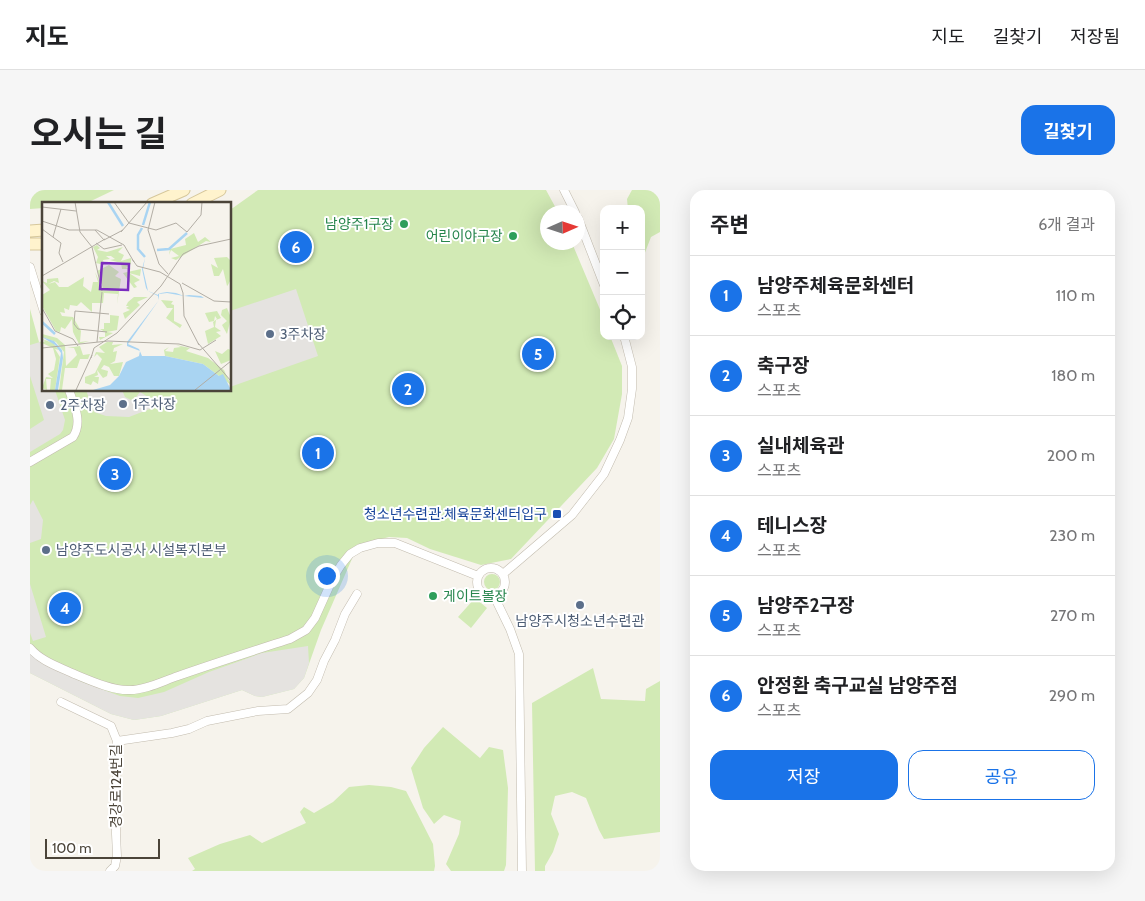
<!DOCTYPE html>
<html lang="ko">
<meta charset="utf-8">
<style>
body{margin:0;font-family:Cabin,"Noto Sans KR",sans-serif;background:#f6f6f6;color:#202124}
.controls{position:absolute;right:15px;top:15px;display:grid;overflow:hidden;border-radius:10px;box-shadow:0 5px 20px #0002}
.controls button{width:45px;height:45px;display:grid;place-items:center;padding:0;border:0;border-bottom:1px solid #e0e0e0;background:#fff;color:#202124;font:25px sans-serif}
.compass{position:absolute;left:510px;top:15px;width:45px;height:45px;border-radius:50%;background:#fff;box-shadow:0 5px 20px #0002;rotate:87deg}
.scale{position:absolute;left:15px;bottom:12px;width:115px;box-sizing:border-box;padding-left:5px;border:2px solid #4b4439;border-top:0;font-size:14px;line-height:18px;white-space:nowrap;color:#4b4439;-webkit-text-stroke:4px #fff;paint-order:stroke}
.you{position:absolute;left:296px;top:385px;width:18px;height:18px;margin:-12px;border:4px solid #fff;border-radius:50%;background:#1a73e8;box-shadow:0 0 0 8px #1a73e833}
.badge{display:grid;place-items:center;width:32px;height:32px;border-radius:50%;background:#1a73e8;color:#fff;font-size:16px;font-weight:700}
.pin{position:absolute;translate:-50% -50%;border:2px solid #fff;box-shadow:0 1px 5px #0006}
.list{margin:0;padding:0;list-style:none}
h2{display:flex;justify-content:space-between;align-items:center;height:65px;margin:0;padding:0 20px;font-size:21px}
h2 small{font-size:16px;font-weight:400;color:#757577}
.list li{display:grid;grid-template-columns:32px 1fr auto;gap:15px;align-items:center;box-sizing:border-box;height:80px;padding:0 20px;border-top:1px solid #e0e0e0}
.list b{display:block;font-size:19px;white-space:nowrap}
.list p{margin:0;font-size:16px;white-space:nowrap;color:#757577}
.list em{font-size:16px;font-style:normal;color:#757577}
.actions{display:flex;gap:10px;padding:15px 20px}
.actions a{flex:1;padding:11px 0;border:1px solid #1a73e8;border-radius:15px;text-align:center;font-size:18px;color:#1a73e8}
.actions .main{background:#1a73e8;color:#fff}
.icon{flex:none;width:28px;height:28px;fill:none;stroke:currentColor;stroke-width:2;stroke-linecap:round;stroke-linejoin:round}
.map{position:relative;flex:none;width:630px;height:681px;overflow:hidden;border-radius:15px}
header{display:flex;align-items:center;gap:30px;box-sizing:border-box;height:70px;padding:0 25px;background:#fff;border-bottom:1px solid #e0e0e0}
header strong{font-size:24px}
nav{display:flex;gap:28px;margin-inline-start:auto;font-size:18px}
.intro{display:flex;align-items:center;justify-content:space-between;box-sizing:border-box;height:120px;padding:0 30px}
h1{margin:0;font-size:35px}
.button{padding:12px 22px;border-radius:15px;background:#1a73e8;color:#fff;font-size:18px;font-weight:700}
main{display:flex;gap:30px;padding:0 30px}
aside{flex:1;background:#fff;border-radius:15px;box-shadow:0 5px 20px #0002}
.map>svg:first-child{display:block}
.green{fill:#d2eab5}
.parking{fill:#e5e3e0}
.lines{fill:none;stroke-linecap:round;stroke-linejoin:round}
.street-casing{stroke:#c2bbae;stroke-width:9}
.secondary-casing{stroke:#d6c79b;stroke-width:13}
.street{stroke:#fff;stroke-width:8}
.secondary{stroke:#fff3cd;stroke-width:11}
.leisure-dot{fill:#2e9e5b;stroke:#fff;stroke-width:2}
.service-dot{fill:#5c6f8a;stroke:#fff;stroke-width:2}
.transit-dot{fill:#1a4fb4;stroke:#fff;stroke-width:2}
.labels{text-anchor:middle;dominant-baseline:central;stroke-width:4;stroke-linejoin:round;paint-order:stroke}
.leisure-label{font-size:14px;fill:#27864d;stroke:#fff;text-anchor:end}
.service-label{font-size:14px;fill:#4e5e75;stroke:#fff;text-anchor:start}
.transit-label{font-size:14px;fill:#164399;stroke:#fff;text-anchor:end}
.street-label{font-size:14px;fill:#4b4439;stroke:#fff}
.inset-river{fill:none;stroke:#a9d4f2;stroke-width:2.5}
.inset-road{fill:none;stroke:#b2ada4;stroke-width:1}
.view{fill:#7b2cbf;fill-opacity:0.15;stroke:#7b2cbf;stroke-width:2.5}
.inset-edge{fill:none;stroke:#4b4439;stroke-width:2.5}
</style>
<header>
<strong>지도</strong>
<nav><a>지도</a><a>길찾기</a><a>저장됨</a></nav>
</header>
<div class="intro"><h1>오시는 길</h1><a class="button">길찾기</a></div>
<main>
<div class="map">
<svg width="630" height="681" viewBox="0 0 630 681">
<rect width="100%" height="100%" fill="#f6f3ec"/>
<!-- green -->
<path class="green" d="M0,0H84L61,11L43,14H14V18L0,19Z
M228,0H516L528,22H518V52L542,53L574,129V146H580L592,176V204L584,249L567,278L481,369L451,375L400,359L377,348L359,347L328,355L291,440L274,488L264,499L232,507L225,506L212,500L131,526L104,530L81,524L0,483V119L9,152L14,151V200H200V20Z
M602,0H630V42L621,47L611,73V19H598L597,9Z
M454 392a8 8 0 1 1 16 0a8 8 0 1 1-16 0Z
M445,408L457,418L441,438L428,427Z
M563,478L571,509L615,511L616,499L630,491V642L574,649L569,640L556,608L542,602L525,606L521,624L529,644L523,662L515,676V681H505L502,513Z
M413,537L450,568L459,557L473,560L478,598L476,675L474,681H421L416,674L429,644L431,631L414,625L404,634L393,618L381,578L394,558Z
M339,595L361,597L376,601L403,654L405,676L404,681H162L165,679L158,668L190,654L220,645L232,653L276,633L270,622L274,617L284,623L303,612L319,597Z"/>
<!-- parking -->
<path class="parking" d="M266,99L288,166L200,197V121Z
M10,152L14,165V200H25L35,230L33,240L30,244L0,262V239L14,230L0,186V155Z
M56,200H92L95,207L103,211L110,202L123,210L125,217L99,227L76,226L64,222Z
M3,310L13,330L11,349L0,353V315Z
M0,394L16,447L3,451L0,443Z
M278,456L279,473L274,488L264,499L232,507L225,506L212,500L131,526L104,530L81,524L0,483V463L7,470L52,492L90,506L108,508L134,502L179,482L232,463Z"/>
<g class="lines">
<!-- street casing -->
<g class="street-casing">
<path id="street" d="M534,0L545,22
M548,28L574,95
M0,77L14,122
M0,272L43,247C53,232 44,215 39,200
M447 392a14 14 0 1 1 28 0a14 14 0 1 1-28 0Z
M473,384L542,325L574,284L590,250L598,228L602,199V177L594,146
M464,406L480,439L489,464L492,681
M0,458C11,471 27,476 42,483C59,490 83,501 100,500C116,500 133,491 148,486C185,473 223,461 260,449L276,440L285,428L303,388L311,375L320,364L330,358L348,353H365L448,386
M31,512L81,536L87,551L86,644L87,666L85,676L80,681
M87,551L142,543L159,539L177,531L228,521L258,519L278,503L287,490L294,471L305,450L315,424L327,404"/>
</g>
<!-- secondary casing -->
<g class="secondary-casing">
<path id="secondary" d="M122,14L154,0
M162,14L190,0
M0,41L14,40
M0,54H14"/>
</g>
<!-- street -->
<use href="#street" class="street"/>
<!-- secondary -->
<use href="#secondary" class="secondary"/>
</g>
<!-- markers -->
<g class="leisure-dot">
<circle cx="374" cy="34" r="5"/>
<circle cx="483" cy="46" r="5"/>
<circle cx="403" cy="406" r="5"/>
</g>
<g class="service-dot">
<circle cx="240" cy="144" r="5"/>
<circle cx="93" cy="214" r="5"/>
<circle cx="20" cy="215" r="5"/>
<circle cx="16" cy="360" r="5"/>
<circle cx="550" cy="415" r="5"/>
</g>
<rect class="transit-dot" x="522" y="319" width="10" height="10" rx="2.5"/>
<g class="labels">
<!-- leisure labels -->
<g class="leisure-label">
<text x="364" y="34">남양주1구장</text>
<text x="473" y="46">어린이야구장</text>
<text x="413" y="406" text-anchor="start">게이트볼장</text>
</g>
<!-- service labels -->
<g class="service-label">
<text x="250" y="144">3주차장</text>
<text x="103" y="214">1주차장</text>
<text x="30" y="215">2주차장</text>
<text x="26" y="360">남양주도시공사 시설복지본부</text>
<text x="550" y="431" text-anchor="middle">남양주시청소년수련관</text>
</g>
<!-- transit labels -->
<g class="transit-label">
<text x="517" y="324">청소년수련관.체육문화센터입구</text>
</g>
<!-- street labels -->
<g class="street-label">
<text transform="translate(86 596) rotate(-90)">경강로124번길</text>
</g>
</g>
<!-- overview -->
<g transform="translate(12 12)">
<rect width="189" height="189" fill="#f6f3ec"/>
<path d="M152,31L156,40L163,35L169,40L164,39L134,58L129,56L137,54L129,48L127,53L128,47L144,43L143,37ZM55,43L58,46L55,48L65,50L81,45L76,50L82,53L79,59L89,56V62L84,66L89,67H80L79,61L68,58L73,57L69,54H64L68,57L61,58L62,63L54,61L56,55L51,45ZM185,55L189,59V77L186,83L185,84L181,67L177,74H172L169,62L176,66L172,56ZM67,63L77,70L73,74L79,77L75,102L76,92L62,91L61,101H50V110L39,100L35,104L28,103L27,108L22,106L23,111L18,110L20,114L31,115L39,129L38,140L47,139L37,142L31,130L30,117L23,127L19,125L18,130L14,129L0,104V93L8,88L0,79L5,81V77L16,76L17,81L12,79L6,82L13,80L17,85H26L42,75L41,84L49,90L51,80H56L53,70L61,87L64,86H61L55,69ZM99,67L98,74L87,71L98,78L92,81L95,85L92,86L81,71ZM106,95L95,100L98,103L83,117L81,111L88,108L84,106L87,104H84L86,100L92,95ZM119,98L131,99L129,102L132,103V119L140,123L138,126L124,116L131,106H125ZM185,106L189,116L185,132L180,123L185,119L179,113L180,108ZM175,109L179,116L174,118L173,125L179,129L174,130L179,134L166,142L163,129L172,125L171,120L175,117L173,114L172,119L167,120L163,111ZM68,113L77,114L75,128L65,130L71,131L58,138L57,135H63V130L58,127H62V121H68ZM0,132L15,136L23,143L24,164L35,153L32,146H25L38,144L41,153L48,152L46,157H38L35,166H23L20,188H17L22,150L14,140L0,135ZM0,137L11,141L17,148L13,147L18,155L13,188H8L9,177H4L5,188L0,186L4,175L11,176L6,172L12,168L14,157L11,146L0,141L3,139ZM65,140H71L70,143L81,142L72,146L71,150L75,149L73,159L68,162L81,160L77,174H72L67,165L62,163L59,167L66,169L65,174L61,176L55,168L56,173L52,175H57L56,182L51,179L49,183L43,181V175L53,171L60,157L55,152L52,155L54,150L63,151L57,145ZM134,143L148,146L144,149L166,156L182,168L189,183L161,162L123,154L122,148L127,145L123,149L131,150L132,146L139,145ZM186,147L189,148V158L179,162L173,149L180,152Z" fill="#d2eab5"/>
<path d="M103,56L101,67L106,89L116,93V92L119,91L125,90L134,91L142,94L147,93L159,94L162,96L142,94L125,91L117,92V98L86,142L97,147L100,154H123L161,162L177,174L181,172L189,188H51L68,183L77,174L84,160L97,154L98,149L85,144V140L117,98L116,94L106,89L104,86L100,67ZM0,135L12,139L20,148L21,156L16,188H13L19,151L13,143Z" fill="#a9d4f2"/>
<path class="inset-river" d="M66,0L81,24M101,23L108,0M100,26L96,33V47L103,55M115,48L127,47L145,31M0,120L13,132"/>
<path class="inset-road" d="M33,0L38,30L50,45M72,0L87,21L114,28L134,21L145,30L159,13L160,0M113,0L106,28L117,62L126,72M0,5L34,9M0,19L27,28H55L82,43L92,60M0,27L19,41L17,51L21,60M53,28L62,38L81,28M79,30L105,0M11,35L19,7M54,41L62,47L80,43M50,45L60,89M90,57L95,64L118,70L138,82L141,91L142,114L157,143M0,74L63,37M140,81L172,99L189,100M0,106L13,129L31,137L36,144M65,130L36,127L32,122L33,109L67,112M55,140L60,90M156,141L189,179M0,146L66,139L137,142L158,148L174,138M49,156L52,146L75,131L119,84L141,52L157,44L189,37M34,188L50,153M153,188L189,159"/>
<path class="view" d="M60,61L87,62L86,88L58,87Z"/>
<rect width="189" height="189" class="inset-edge"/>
</g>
</svg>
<div class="controls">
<button>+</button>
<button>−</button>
<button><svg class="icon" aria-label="locate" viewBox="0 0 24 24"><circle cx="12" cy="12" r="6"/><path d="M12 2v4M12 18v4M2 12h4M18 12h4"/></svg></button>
</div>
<svg class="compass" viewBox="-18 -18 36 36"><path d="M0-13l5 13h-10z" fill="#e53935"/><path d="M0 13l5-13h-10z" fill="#757577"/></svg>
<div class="scale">100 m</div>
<div class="you"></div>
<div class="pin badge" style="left:288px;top:263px">1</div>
<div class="pin badge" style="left:378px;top:199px">2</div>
<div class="pin badge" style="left:85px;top:284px">3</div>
<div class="pin badge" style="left:35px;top:418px">4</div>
<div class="pin badge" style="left:508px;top:164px">5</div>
<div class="pin badge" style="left:266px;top:57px">6</div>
</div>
<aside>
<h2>주변<small>6개 결과</small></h2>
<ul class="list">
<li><span class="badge">1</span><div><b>남양주체육문화센터</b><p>스포츠</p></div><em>110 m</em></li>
<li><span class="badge">2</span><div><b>축구장</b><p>스포츠</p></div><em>180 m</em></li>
<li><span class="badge">3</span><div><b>실내체육관</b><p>스포츠</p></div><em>200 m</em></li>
<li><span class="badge">4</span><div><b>테니스장</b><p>스포츠</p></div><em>230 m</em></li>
<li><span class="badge">5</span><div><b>남양주2구장</b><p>스포츠</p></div><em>270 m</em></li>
<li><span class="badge">6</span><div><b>안정환 축구교실 남양주점</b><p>스포츠</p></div><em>290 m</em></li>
</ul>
<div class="actions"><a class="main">저장</a><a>공유</a></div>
</aside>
</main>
